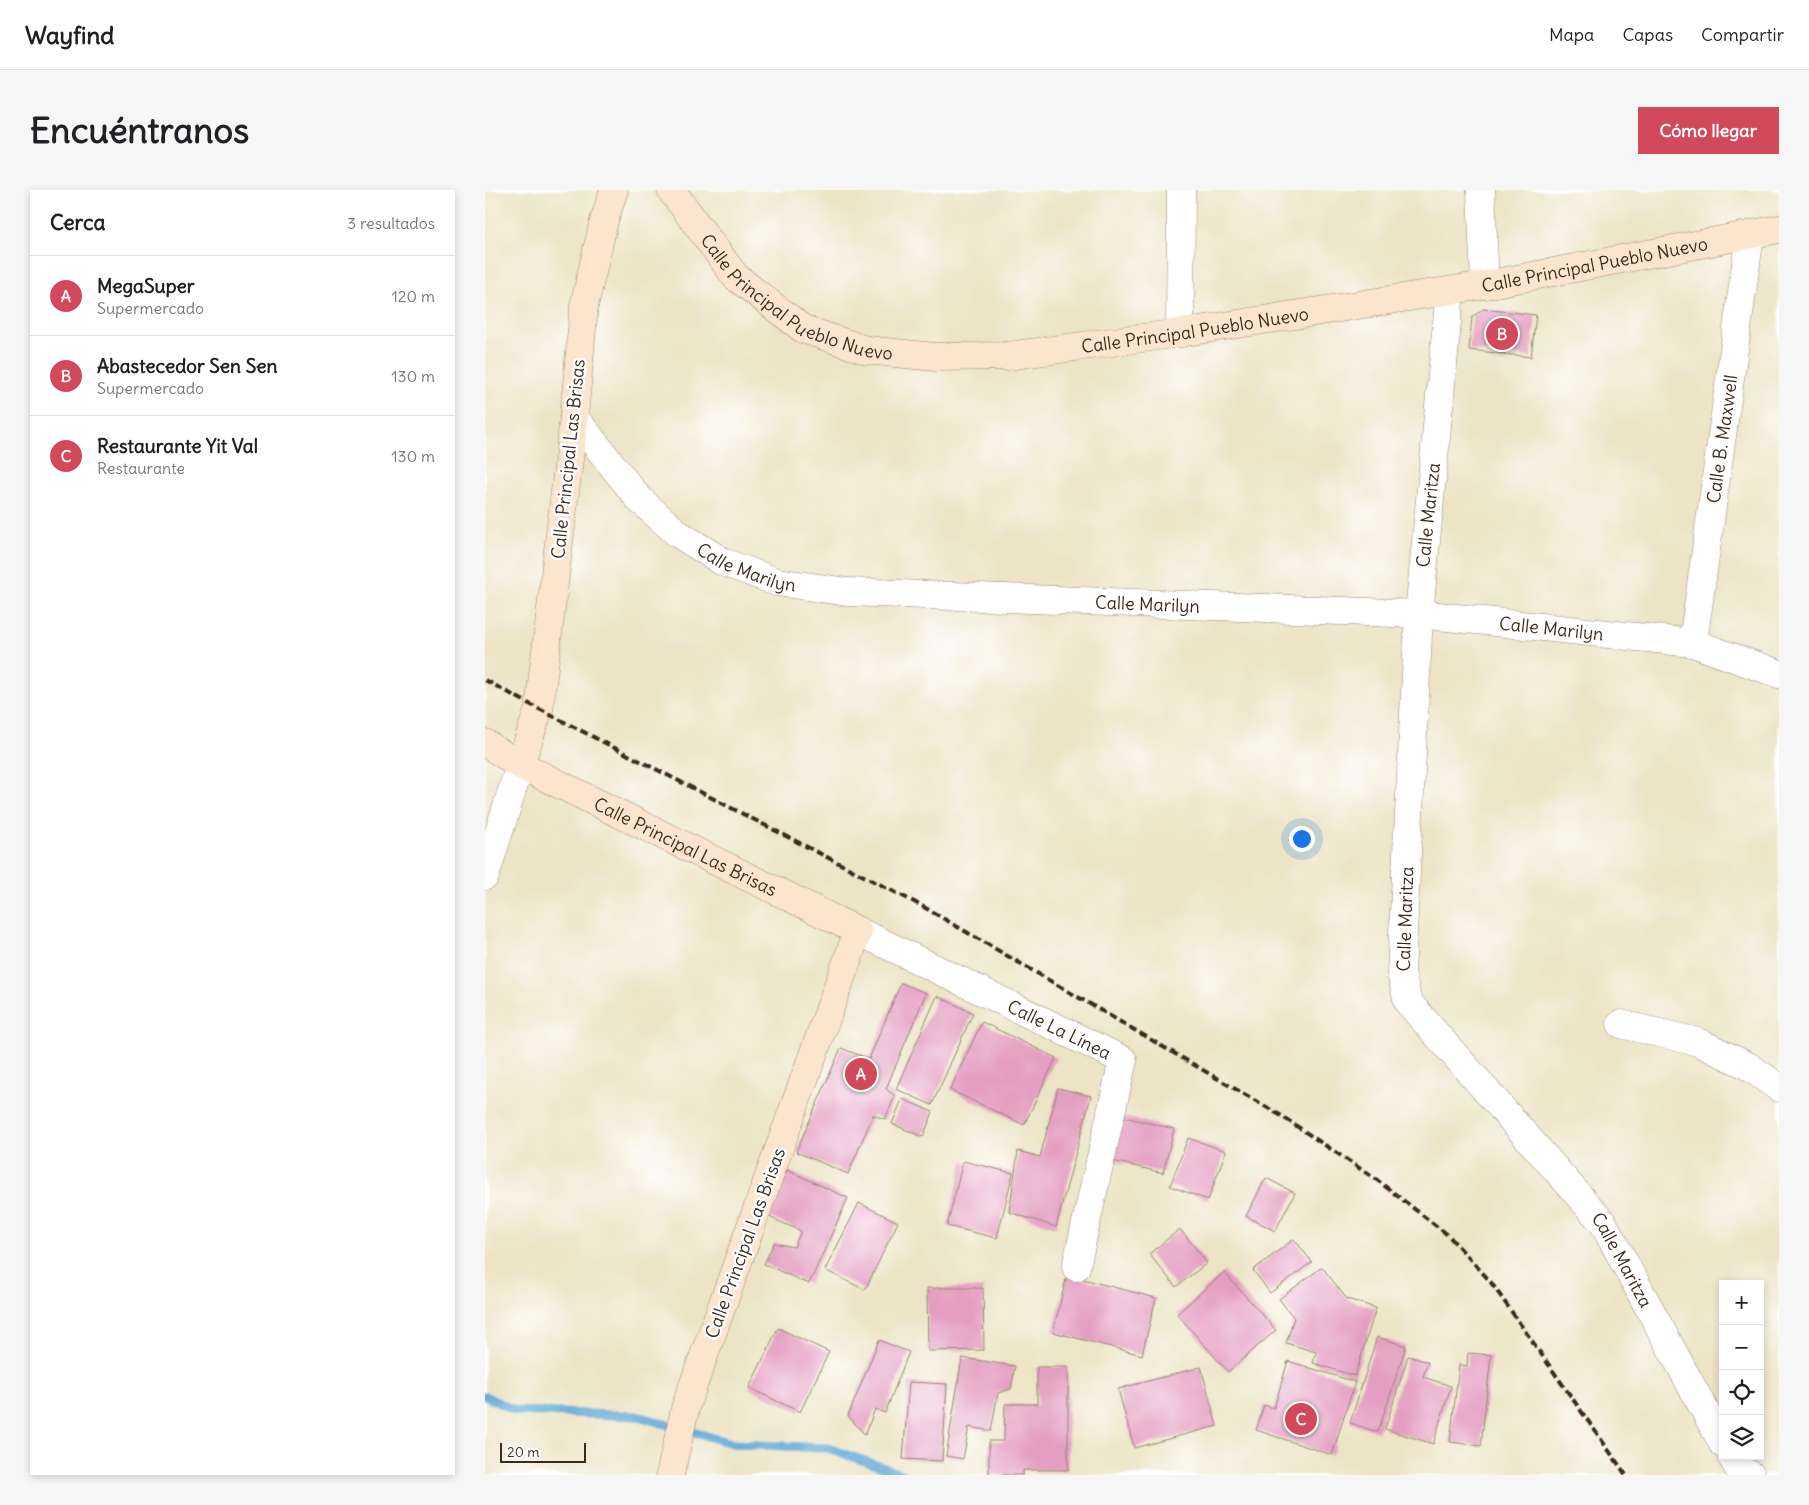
<!DOCTYPE html>
<html lang="es">
<meta charset="utf-8">
<style>
body{margin:0;font-family:Delius,sans-serif;background:#f6f6f6;color:#202124}
.controls{position:absolute;right:15px;bottom:15px;display:grid;overflow:hidden;border-radius:0px;box-shadow:0 2px 8px #0003}
.controls button{width:45px;height:45px;display:grid;place-items:center;padding:0;border:0;border-bottom:1px solid #e0e0e0;background:#fff;color:#202124;font:25px sans-serif}
.scale{position:absolute;left:15px;bottom:12px;width:86px;box-sizing:border-box;padding-left:5px;border:2px solid #3b2a1e;border-top:0;font-size:14px;line-height:18px;white-space:nowrap;color:#3b2a1e;-webkit-text-stroke:4px #fff;paint-order:stroke}
.you{position:absolute;left:816px;top:648px;width:18px;height:18px;margin:-12px;border:4px solid #fff;border-radius:50%;background:#1a73e8;box-shadow:0 0 0 8px #1a73e833}
.badge{display:grid;place-items:center;width:32px;height:32px;border-radius:50%;background:#d1495b;color:#fff;font-size:16px;font-weight:700}
.pin{position:absolute;translate:-50% -50%;border:2px solid #fff;box-shadow:0 1px 5px #0006}
.list{margin:0;padding:0;list-style:none}
h2{display:flex;justify-content:space-between;align-items:center;height:65px;margin:0;padding:0 20px;font-size:21px}
h2 small{font-size:16px;font-weight:400;color:#757577}
.list li{display:grid;grid-template-columns:32px 1fr auto;gap:15px;align-items:center;box-sizing:border-box;height:80px;padding:0 20px;border-top:1px solid #e0e0e0}
.list b{display:block;font-size:19px;white-space:nowrap}
.list p{margin:0;font-size:16px;white-space:nowrap;color:#757577}
.list em{font-size:16px;font-style:normal;color:#757577}
.icon{flex:none;width:28px;height:28px;fill:none;stroke:currentColor;stroke-width:2;stroke-linecap:round;stroke-linejoin:round}
.map{position:relative;flex:none;width:1294px;height:1285px;overflow:hidden;border-radius:0px}
header{display:flex;align-items:center;gap:30px;box-sizing:border-box;height:70px;padding:0 25px;background:#fff;border-bottom:1px solid #e0e0e0}
header strong{font-size:24px}
nav{display:flex;gap:28px;margin-inline-start:auto;font-size:18px}
.intro{display:flex;align-items:center;justify-content:space-between;box-sizing:border-box;height:120px;padding:0 30px}
h1{margin:0;font-size:35px}
.button{padding:12px 22px;border-radius:0px;background:#d1495b;color:#fff;font-size:18px;font-weight:700}
main{display:flex;gap:30px;padding:0 30px}
aside{flex:1;background:#fff;border-radius:0px;box-shadow:0 2px 8px #0003}
.map>svg:first-child{display:block}
.lines{fill:none;stroke-linecap:round;stroke-linejoin:round}
.stream{stroke:#5aa5d2;stroke-width:9}
.building{fill:#e49ec1}
.street-casing{stroke:#948772;stroke-width:29}
.secondary-casing{stroke:#948772;stroke-width:29}
.street{stroke:#fff;stroke-width:28}
.secondary{stroke:#fce5cf;stroke-width:28}
.rail{stroke:#3b2a1e;stroke-width:4;stroke-dasharray:8 4;stroke-linecap:butt}
.labels{text-anchor:middle;dominant-baseline:central;stroke-width:5;stroke-linejoin:round;paint-order:stroke}
.street-label{font-size:18px;fill:#3b2a1e;stroke:#fff}
</style>
<header>
<strong>Wayfind</strong>
<nav><a>Mapa</a><a>Capas</a><a>Compartir</a></nav>
</header>
<div class="intro"><h1>Encuéntranos</h1><a class="button">Cómo llegar</a></div>
<main>
<aside>
<h2>Cerca<small>3 resultados</small></h2>
<ul class="list">
<li><span class="badge">A</span><div><b>MegaSuper</b><p>Supermercado</p></div><em>120 m</em></li>
<li><span class="badge">B</span><div><b>Abastecedor Sen Sen</b><p>Supermercado</p></div><em>130 m</em></li>
<li><span class="badge">C</span><div><b>Restaurante Yit Val</b><p>Restaurante</p></div><em>130 m</em></li>
</ul>
</aside>
<div class="map">
<svg width="1294" height="1285" viewBox="0 0 1294 1285">
<rect width="100%" height="100%" fill="#fff"/>
<filter id="ink" filterUnits="userSpaceOnUse"><feTurbulence type="fractalNoise" baseFrequency=".02" numOctaves="2"/><feDisplacementMap in="SourceGraphic" scale="10" xChannelSelector="R" yChannelSelector="G"/><feConvolveMatrix kernelMatrix="1 2 1 2 8 2 1 2 1" color-interpolation-filters="sRGB"/></filter>
<filter id="wash" filterUnits="userSpaceOnUse"><feTurbulence type="fractalNoise" baseFrequency=".0096" numOctaves="4" result="noise"/><feDisplacementMap in="SourceGraphic" scale="20" xChannelSelector="R" yChannelSelector="G"/><feGaussianBlur stdDeviation="1.12" result="paint"/><feColorMatrix in="noise" values="0 0 0 0 0 0 0 0 0 0 0 0 0 0 0 0 0 1.4 0 .05"/><feComposite in="paint" operator="in"/></filter>
<g filter="url(#wash)">
<rect width="100%" height="100%" fill="#ece4c5"/>
<g class="lines">
<!-- stream -->
<path class="stream" d="M0,1206L31,1221L152,1226L250,1254L343,1258L419,1285"/>
</g>
<g id="blocks">
<!-- building -->
<path class="building" d="M998,119L1051,125L1046,167L984,160L987,127Z
M416,793L441,803L401,899L410,906L400,929L388,925L363,984L311,962L356,858L384,869Z
M452,806L488,823L447,915L411,899Z
M497,832L571,868L539,935L465,900Z
M573,898L606,906L571,1037L524,1022L533,961L555,967Z
M417,909L448,922L438,947L407,934Z
M627,924L689,939L678,983L616,968Z
M703,948L741,961L723,1010L685,996Z
M478,971L528,983L512,1048L462,1036Z
M302,980L363,1008L324,1094L279,1074L289,1053L309,1057L316,1041L282,1026Z
M781,988L810,1003L790,1041L761,1026Z
M374,1013L413,1032L380,1100L340,1080Z
M695,1039L722,1073L691,1097L664,1064Z
M809,1049L827,1072L785,1103L768,1080Z
M837,1077L862,1109L891,1118L870,1186L828,1173L831,1162L801,1153L809,1128L794,1109Z
M739,1082L791,1140L743,1182L692,1124Z
M582,1085L671,1108L657,1165L568,1142Z
M442,1098H498L499,1160L443,1161Z
M293,1138L344,1162L315,1222L264,1198Z
M892,1147L921,1156L893,1242L865,1233Z
M394,1150L424,1162L400,1223L390,1219L380,1245L363,1226Z
M983,1163L1006,1165L996,1256L965,1252L974,1175L982,1176Z
M923,1166L943,1172L938,1187L966,1196L948,1254L900,1239Z
M477,1168L530,1176L526,1199L513,1203L506,1241L484,1237L478,1269L461,1266Z
M803,1171L870,1192L847,1265L771,1240L779,1215L789,1218Z
M552,1177H583V1280H538V1285H504V1251H519L520,1214H552Z
M716,1177L732,1236L649,1258L633,1199Z
M424,1192L462,1194L457,1271L418,1269Z"/>
</g>
</g>
<g filter="url(#ink)">
<use href="#blocks" fill-opacity="0" stroke="#948772" stroke-width="1"/>
<g class="lines">
<!-- street casing -->
<g class="street-casing">
<g id="street">
<path d="M996,0L1000,95"/>
<path id="s1" d="M965,101L934,424L916,783L923,812L1118,1033L1238,1254"/>
<path d="M695,143L696,0"/>
<path id="s2" d="M89,227L154,309L192,343L238,372L292,392L363,402L934,424L1208,453L1294,484"/>
<path id="s3" d="M1208,453L1265,45"/>
<path d="M0,686L35,575"/>
<path id="s4" d="M373,741L638,870L591,1077"/>
<path d="M1136,834L1213,852L1263,876L1294,898"/>
<path d="M1246,1266L1254,1279L1266,1285"/>
</g>
</g>
<!-- secondary casing -->
<g class="secondary-casing">
<g id="secondary">
<path id="s5" d="M129,0L119,31L99,116L89,227L54,519L35,575L373,741L201,1215L185,1285"/>
<path id="s6" d="M186,0L251,87L318,139L381,160L450,167L523,166L695,143L1000,95L1294,39"/>
<path d="M0,553L35,575"/>
</g>
</g>
<!-- street -->
<use href="#street" class="street"/>
<!-- secondary -->
<use href="#secondary" class="secondary"/>
<!-- rail -->
<path class="rail" d="M0,490L54,519L437,716L795,925L892,990L963,1045L1005,1091L1141,1285"/>
</g>
</g>
<g class="labels">
<!-- street labels -->
<g class="street-label">
<text stroke="none"><textPath href="#s6" startOffset="996">Calle Principal Pueblo Nuevo</textPath></text>
<text stroke="none"><textPath href="#s6" startOffset="172">Calle Principal Pueblo Nuevo</textPath></text>
<text stroke="none"><textPath href="#s6" startOffset="591">Calle Principal Pueblo Nuevo</textPath></text>
<text stroke="none"><textPath href="#s3" startOffset="206">Calle B. Maxwell</textPath></text>
<text transform="translate(83 269) rotate(-84)">Calle Principal Las Brisas</text>
<text transform="translate(943 325) rotate(-84)">Calle Maritza</text>
<text stroke="none"><textPath href="#s2" startOffset="234">Calle Marilyn</textPath></text>
<text stroke="none"><textPath href="#s2" startOffset="639">Calle Marilyn</textPath></text>
<text stroke="none"><textPath href="#s2" startOffset="1044">Calle Marilyn</textPath></text>
<text stroke="none"><textPath href="#s5" startOffset="769">Calle Principal Las Brisas</textPath></text>
<text transform="translate(920 729) rotate(-88)">Calle Maritza</text>
<text stroke="none"><textPath href="#s4" startOffset="224">Calle La Línea</textPath></text>
<text transform="translate(260 1053) rotate(-70)">Calle Principal Las Brisas</text>
<text stroke="none"><textPath href="#s1" startOffset="1050">Calle Maritza</textPath></text>
</g>
</g>
</svg>
<div class="controls">
<button>+</button>
<button>−</button>
<button><svg class="icon" aria-label="locate" viewBox="0 0 24 24"><circle cx="12" cy="12" r="6"/><path d="M12 2v4M12 18v4M2 12h4M18 12h4"/></svg></button>
<button><svg class="icon" aria-label="layers" viewBox="0 0 24 24"><path d="M12 4l9 5-9 5-9-5zM3 14l9 5 9-5"/></svg></button>
</div>
<div class="scale">20 m</div>
<div class="you"></div>
<div class="pin badge" style="left:376px;top:884px">A</div>
<div class="pin badge" style="left:1017px;top:144px">B</div>
<div class="pin badge" style="left:816px;top:1229px">C</div>
</div>
</main>
